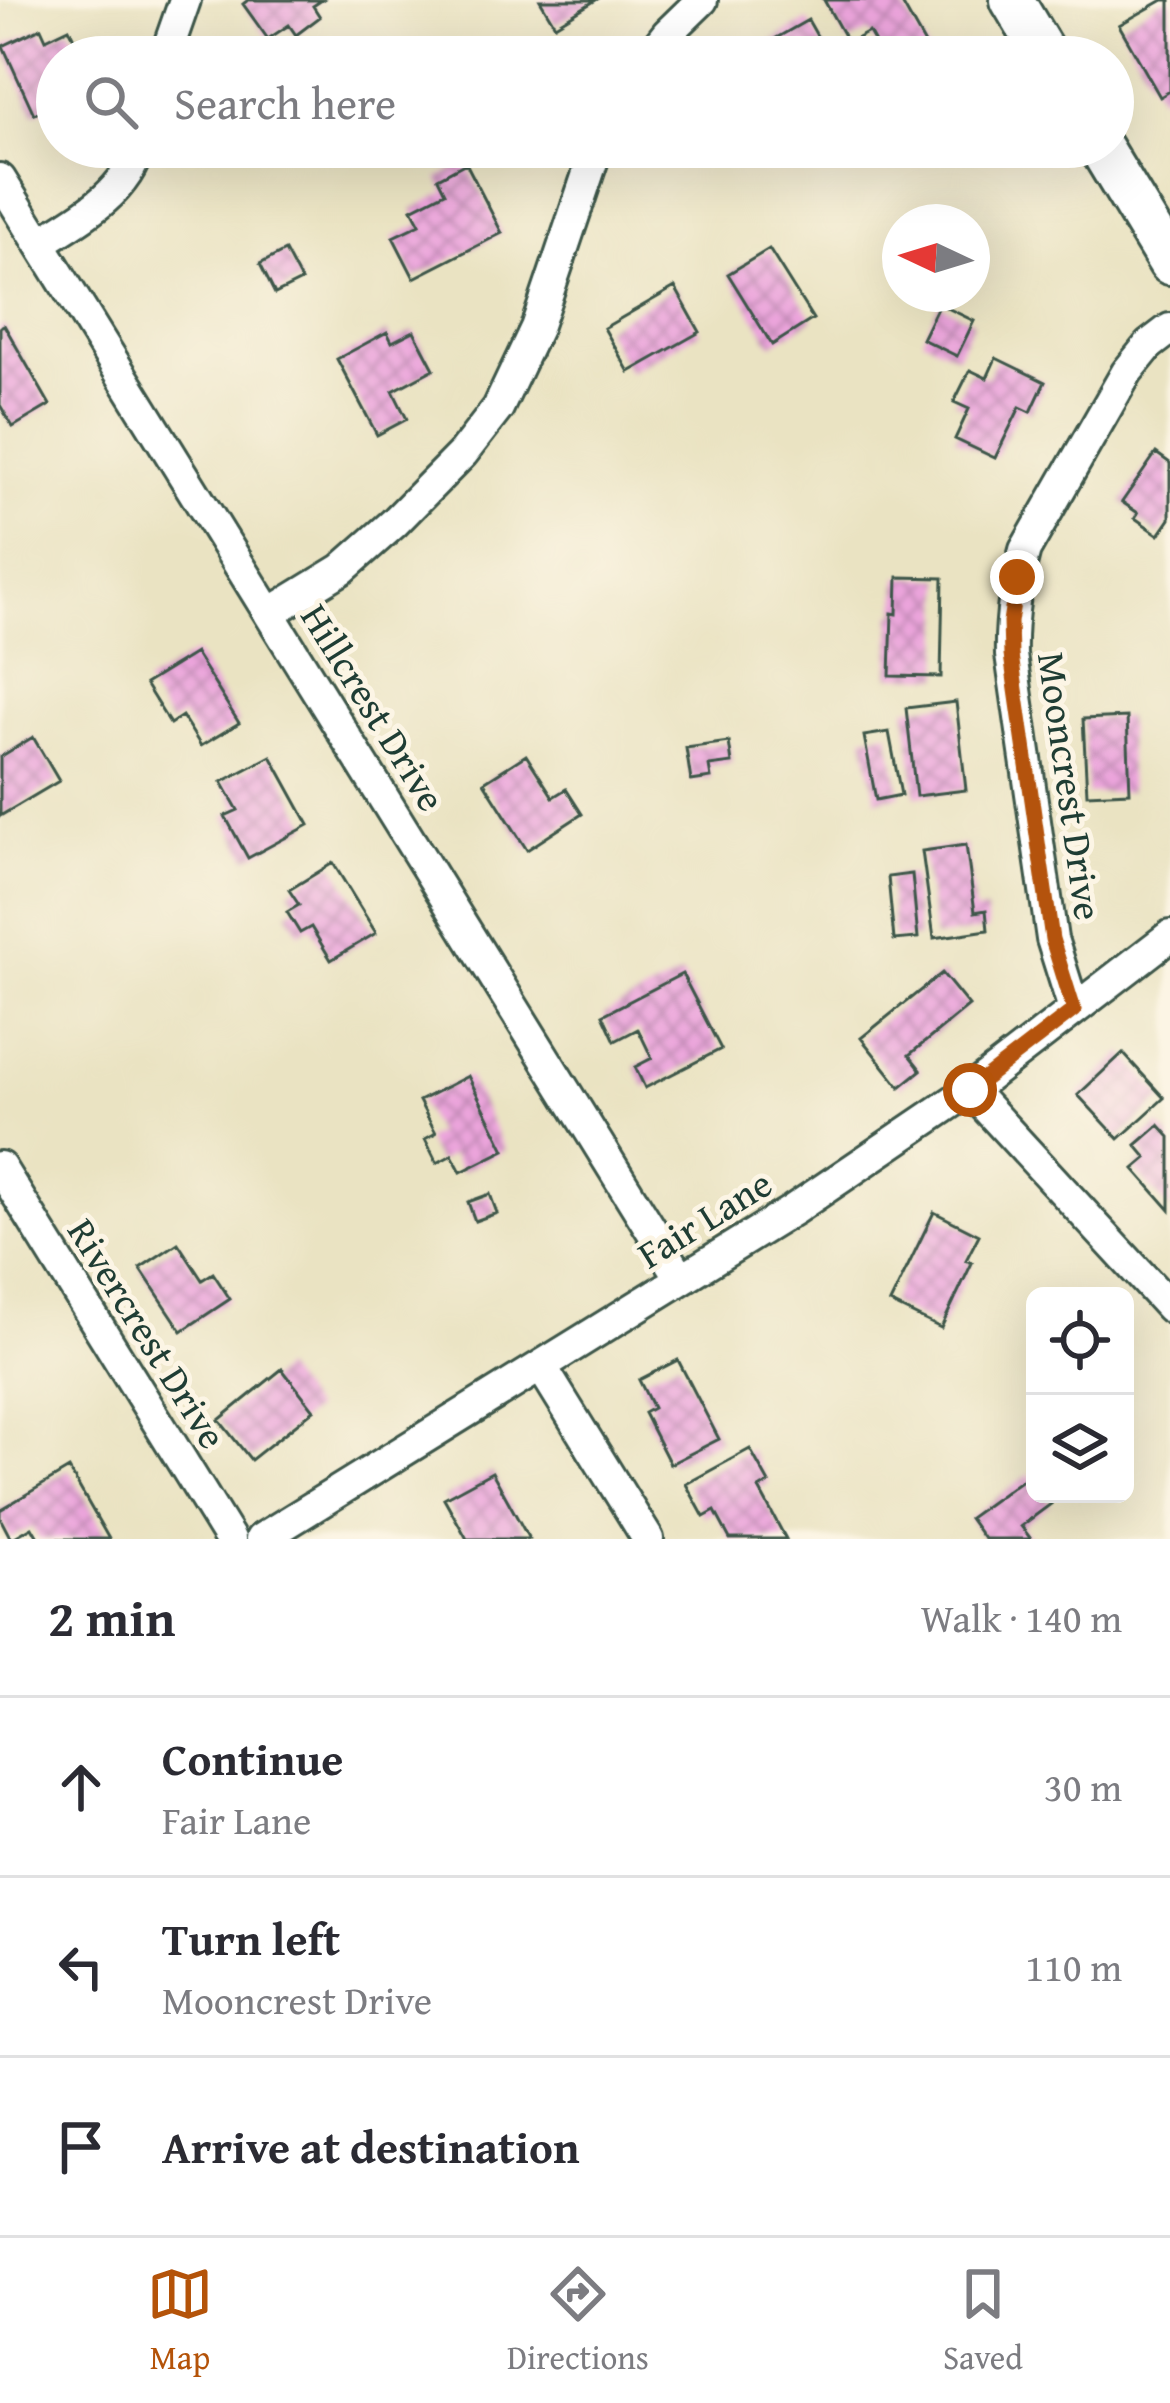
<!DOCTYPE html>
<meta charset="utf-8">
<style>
body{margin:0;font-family:"Gentium Book Plus",serif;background:#f7f7f7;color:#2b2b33}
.controls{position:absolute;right:36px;bottom:36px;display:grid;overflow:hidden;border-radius:18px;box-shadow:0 12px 48px #0002}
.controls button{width:108px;height:108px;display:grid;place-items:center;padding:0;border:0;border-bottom:3px solid #e1e1e2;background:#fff;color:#2b2b33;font:60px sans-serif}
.compass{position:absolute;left:882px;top:204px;width:108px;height:108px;border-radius:50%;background:#fff;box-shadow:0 12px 48px #0002;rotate:274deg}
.stop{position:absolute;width:36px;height:36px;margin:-27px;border:9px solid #b45309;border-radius:50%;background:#fff}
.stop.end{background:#b45309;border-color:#fff;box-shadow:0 3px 12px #0008}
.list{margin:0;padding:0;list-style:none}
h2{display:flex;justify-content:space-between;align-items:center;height:156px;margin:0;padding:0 48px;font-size:51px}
h2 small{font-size:39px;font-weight:400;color:#7c7c81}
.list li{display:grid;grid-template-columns:78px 1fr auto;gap:36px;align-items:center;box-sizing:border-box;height:180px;padding:0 48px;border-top:3px solid #e1e1e2}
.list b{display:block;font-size:45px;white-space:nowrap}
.list p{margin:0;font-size:39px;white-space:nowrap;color:#7c7c81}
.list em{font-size:39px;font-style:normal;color:#7c7c81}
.icon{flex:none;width:66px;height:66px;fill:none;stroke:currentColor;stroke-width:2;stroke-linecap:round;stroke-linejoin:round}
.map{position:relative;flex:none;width:1170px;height:1539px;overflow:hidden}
.search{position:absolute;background:#fff;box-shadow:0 12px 48px #0002;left:36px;right:36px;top:36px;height:132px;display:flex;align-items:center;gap:30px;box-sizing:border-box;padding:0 42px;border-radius:66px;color:#7c7c81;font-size:45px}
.sheet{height:696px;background:#fff}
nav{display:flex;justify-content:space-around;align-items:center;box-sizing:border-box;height:168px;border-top:3px solid #e1e1e2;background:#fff;font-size:33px;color:#7c7c81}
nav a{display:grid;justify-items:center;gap:6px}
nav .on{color:#b45309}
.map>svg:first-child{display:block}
.building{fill:url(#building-cross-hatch)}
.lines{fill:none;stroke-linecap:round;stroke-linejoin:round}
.street-casing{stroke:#3d5649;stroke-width:36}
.secondary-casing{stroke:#3d5649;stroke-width:48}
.street{stroke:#fff;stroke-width:30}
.secondary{stroke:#fff;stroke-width:42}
.route{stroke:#b45309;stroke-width:15}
.labels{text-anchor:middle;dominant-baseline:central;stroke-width:10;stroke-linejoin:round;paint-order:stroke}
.street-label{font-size:39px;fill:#1f3d34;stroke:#fcf5e5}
</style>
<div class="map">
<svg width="1170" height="1539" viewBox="0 0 1170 1539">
<defs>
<pattern id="building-cross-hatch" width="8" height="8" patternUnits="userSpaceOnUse" patternTransform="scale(3)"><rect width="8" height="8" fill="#eba4db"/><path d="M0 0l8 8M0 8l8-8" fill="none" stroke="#be87b2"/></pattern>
</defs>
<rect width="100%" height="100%" fill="#fcf5e5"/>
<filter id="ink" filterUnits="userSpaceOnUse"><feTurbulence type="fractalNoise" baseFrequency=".00833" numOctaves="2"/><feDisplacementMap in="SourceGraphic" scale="24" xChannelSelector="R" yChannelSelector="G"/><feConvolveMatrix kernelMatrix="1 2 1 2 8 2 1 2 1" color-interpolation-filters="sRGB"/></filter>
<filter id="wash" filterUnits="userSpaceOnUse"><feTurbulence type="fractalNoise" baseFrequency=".004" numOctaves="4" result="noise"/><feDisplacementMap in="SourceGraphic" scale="48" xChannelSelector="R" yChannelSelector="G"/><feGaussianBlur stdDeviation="2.7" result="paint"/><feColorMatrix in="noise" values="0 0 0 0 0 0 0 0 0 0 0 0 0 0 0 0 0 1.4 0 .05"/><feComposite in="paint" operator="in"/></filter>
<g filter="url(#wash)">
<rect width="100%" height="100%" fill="#eae3c2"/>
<g id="blocks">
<!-- building -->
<path class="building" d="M248,0H322L313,6L320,17L296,35L289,25L268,39L243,4Z
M540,0H596L555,25Z
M824,0H900L932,57H894L893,55L883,57L869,32L848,43Z
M1163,0H1170V91L1160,97L1119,25Z
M808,20L829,57H743Z
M41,28L46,39L69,28L83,57H57V103L34,114L3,46Z
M466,163L502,233L414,278L393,237L420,224L412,209L445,192L438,178Z
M769,249L813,319L772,345L728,274Z
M285,251L301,281L275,294L260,264Z
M675,287L700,332L629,372L604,328Z
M939,304L974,321L957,356L922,339Z
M4,325L50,405L13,427L0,405V327Z
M414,331L434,369L393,391L407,419L377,435L337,359L387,332L392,342Z
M996,358L1045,382L1031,412L1020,407L995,458L955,439L969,409L954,402L970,370L987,378Z
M1156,453L1170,463V519L1159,535L1135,518L1138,513L1122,502Z
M898,577L943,578L941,677L890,676L892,613L897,614Z
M195,653L239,723L201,746L182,716L170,724L145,684Z
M956,702L966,790L916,796L906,708Z
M1127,717L1130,792L1087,794L1083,719Z
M889,732L901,795L876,800L864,736Z
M33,737L59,781L0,816V757Z
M729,742L732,763L709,766L711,778L691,781L686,748Z
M526,755L553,797L566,789L582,814L527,850L484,782Z
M271,756L309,825L248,858L225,816L238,810L222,782Z
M966,845L975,912L986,910L988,930L934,938L922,851Z
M333,863L376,933L331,960L311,927L300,933L287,912L299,905L289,890Z
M912,874L918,938L894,940L888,877Z
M942,973L969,1006L909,1055L921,1070L900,1087L861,1038Z
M682,974L721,1049L645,1088L635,1067L652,1058L638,1029L615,1041L603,1015Z
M1123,1053L1164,1098L1119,1139L1078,1095Z
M468,1076L505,1150L461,1172L452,1155L437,1163L425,1139L436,1133L419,1101Z
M1159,1125L1170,1137V1210L1134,1169L1147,1158L1136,1145Z
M490,1194L497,1213L475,1221L468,1202Z
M934,1212L979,1235L966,1260L972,1263L941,1328L890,1303Z
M178,1243L202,1280L213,1273L230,1299L182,1331L140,1268Z
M678,1360L719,1439L670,1464L644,1413L653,1408L639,1380Z
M282,1369L314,1410L251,1460L219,1420Z
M750,1449L769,1483L759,1489L786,1539H730L715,1511L704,1517L686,1484Z
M69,1469L109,1539H39L32,1527L11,1539L0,1518V1510Z
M492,1472L529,1539H467L444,1498Z
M1030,1474L1035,1482V1494H1044L1051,1504L1021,1526L1031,1539H984L969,1518Z"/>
</g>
</g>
<g filter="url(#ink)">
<use href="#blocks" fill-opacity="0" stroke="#3d5649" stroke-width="3"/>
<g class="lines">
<!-- street casing -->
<g class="street-casing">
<path id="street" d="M165,57L185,0
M649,57L667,34L702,0
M0,179L681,1278
M40,243C80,218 125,195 139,147
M270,613L342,569L394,523L463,453L498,408L536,328L597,147
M1074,1009L1052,939L1011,655C1010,619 1015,586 1025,550L1127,372L1149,345L1170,329
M970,1090L1170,1307
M0,1167L230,1539
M541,1366L648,1539
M261,1539L793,1210L970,1090L1170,936"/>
</g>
<!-- secondary casing -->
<g class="secondary-casing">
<path id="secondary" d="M1012,0L1046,57
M1100,147L1170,263"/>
</g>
<!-- street -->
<use href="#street" class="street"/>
<!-- secondary -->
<use href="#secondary" class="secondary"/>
</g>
</g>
<g class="lines" filter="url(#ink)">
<!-- route -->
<path class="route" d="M970,1090L1074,1010L1052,939L1011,655L1010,622L1017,577"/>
</g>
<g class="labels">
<!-- street labels -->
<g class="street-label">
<text transform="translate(374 707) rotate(58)">Hillcrest Drive</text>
<text transform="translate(1071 786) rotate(82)">Mooncrest Drive</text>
<text transform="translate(704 1218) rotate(-32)">Fair Lane</text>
<text transform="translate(148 1333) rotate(58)">Rivercrest Drive</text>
</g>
</g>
</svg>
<div class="controls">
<button><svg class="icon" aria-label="locate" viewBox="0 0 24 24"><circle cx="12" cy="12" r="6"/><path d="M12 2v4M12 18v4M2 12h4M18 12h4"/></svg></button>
<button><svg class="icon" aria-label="layers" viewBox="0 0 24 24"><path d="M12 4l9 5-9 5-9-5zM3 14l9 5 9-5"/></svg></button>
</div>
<svg class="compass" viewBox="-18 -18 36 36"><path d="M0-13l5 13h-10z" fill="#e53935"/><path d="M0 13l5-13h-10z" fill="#7c7c81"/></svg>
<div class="stop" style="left:970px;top:1090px"></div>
<div class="stop end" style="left:1017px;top:577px"></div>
<div class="search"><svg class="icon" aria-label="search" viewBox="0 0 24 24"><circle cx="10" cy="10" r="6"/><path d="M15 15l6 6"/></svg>Search here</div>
</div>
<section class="sheet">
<h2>2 min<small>Walk · 140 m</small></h2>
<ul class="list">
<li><svg class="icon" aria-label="ahead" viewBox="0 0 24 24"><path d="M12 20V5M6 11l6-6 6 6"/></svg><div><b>Continue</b><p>Fair Lane</p></div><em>30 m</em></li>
<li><svg class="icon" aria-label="left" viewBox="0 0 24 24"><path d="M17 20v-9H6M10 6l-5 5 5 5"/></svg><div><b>Turn left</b><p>Mooncrest Drive</p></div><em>110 m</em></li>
<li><svg class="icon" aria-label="arrive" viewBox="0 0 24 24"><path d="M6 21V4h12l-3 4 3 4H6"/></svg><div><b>Arrive at destination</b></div></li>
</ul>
</section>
<nav>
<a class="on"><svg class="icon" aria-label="map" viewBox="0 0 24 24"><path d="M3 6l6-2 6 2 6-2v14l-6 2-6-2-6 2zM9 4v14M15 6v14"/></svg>Map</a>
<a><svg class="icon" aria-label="directions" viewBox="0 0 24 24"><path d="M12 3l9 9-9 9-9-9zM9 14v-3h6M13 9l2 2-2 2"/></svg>Directions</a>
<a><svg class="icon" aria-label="saved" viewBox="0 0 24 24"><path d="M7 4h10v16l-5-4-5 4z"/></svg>Saved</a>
</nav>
